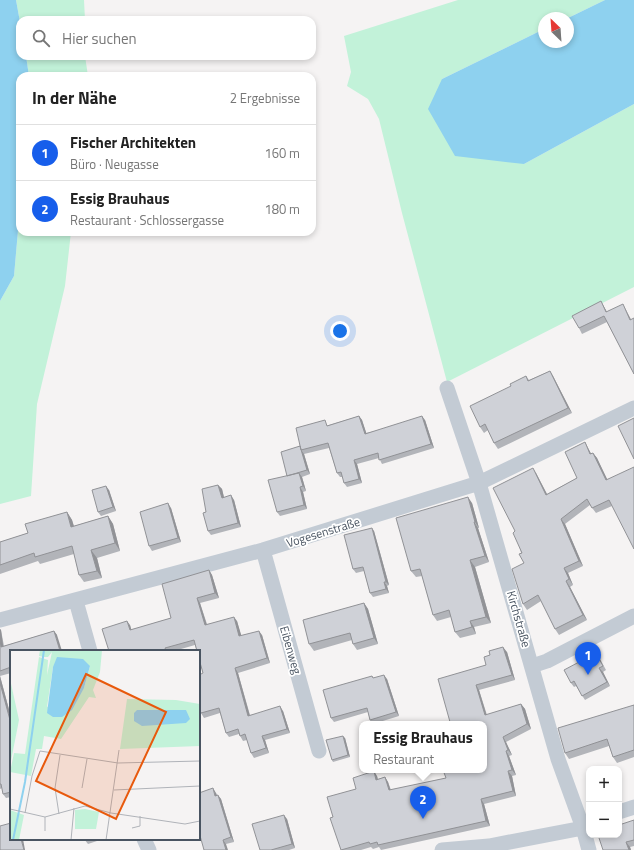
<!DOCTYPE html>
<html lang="de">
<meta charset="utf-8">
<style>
body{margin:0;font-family:"Titillium Web",sans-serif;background:#f2f2f2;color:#222}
.controls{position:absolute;right:12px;bottom:12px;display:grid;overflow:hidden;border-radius:8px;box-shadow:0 2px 6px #0003}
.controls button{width:36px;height:36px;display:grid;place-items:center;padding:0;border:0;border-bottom:1px solid #e0e0e0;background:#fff;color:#222;font:20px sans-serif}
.compass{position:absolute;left:538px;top:12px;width:36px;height:36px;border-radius:50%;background:#fff;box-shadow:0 2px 6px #0003;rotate:335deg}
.you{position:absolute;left:340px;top:331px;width:14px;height:14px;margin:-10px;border:3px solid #fff;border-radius:50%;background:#1a73e8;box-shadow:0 0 0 6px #1a73e833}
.badge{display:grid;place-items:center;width:26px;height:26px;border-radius:50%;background:#175eeb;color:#fff;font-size:13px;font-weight:700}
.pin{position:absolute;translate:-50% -33px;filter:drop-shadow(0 1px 2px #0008)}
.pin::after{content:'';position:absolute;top:21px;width:14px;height:12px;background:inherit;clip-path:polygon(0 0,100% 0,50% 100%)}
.popup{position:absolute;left:359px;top:721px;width:128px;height:52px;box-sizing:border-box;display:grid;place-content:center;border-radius:8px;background:#fff;filter:drop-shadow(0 1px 3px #0005);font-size:13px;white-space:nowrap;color:#767676}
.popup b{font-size:15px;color:#222}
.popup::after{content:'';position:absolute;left:50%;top:100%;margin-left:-8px;border:8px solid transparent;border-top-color:#fff}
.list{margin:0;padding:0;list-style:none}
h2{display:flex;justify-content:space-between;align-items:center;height:52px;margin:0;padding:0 16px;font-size:17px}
h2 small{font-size:13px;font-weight:400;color:#767676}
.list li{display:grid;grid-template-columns:26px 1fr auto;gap:12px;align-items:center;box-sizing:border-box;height:56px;padding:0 16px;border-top:1px solid #e0e0e0}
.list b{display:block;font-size:15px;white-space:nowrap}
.list p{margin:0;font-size:13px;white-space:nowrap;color:#767676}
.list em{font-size:13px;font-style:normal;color:#767676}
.icon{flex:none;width:22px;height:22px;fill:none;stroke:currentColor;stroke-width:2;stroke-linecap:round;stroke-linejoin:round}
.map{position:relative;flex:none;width:634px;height:850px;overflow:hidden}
.search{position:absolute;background:#fff;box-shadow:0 2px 6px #0003;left:16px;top:16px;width:300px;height:44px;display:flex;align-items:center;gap:10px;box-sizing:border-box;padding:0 14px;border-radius:12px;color:#767676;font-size:15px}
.panel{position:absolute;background:#fff;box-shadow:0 2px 6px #0003;left:16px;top:72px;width:300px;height:164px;border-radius:12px}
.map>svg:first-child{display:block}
.green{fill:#c2f2d9}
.water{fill:#8ed1ef}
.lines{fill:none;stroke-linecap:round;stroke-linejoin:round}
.minor{stroke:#c3cbd4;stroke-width:15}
.wall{fill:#b2b4b9}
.shaded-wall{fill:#919296}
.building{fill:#cfd1d7;stroke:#919296}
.labels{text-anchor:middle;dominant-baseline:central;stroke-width:3.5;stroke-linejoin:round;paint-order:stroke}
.street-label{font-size:12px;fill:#495461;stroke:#fff}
.inset-river{fill:none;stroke:#8ed1ef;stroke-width:2}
.inset-road{fill:none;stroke:#b0b3b9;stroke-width:1}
.view{fill:#e8590c;fill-opacity:0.15;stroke:#e8590c;stroke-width:2}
.inset-edge{fill:none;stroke:#495461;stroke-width:2}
</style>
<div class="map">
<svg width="634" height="850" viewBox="0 0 634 850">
<rect width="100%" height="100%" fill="#f5f3f3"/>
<!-- green -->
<path class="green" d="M16,0H84L85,20H20V22Z
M458,0H605L568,18H544V29L442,79L524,164L634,104V287L447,382L402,213L379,119L368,99L347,86L351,72L344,36Z
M26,56H85L88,76H29Z
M20,208V232H71L65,286L37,404L31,496L0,504V301L14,276Z"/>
<!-- water -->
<path class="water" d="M0,0H16L20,22V56H26L29,76H20V208L14,276L0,301Z
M605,0H634V104L524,164L455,156L428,109L442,79L544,29V42H568V18Z"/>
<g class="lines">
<!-- minor -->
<path class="minor" d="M447,388L479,483L558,759L583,828L589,850
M263,550L319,751
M76,601L90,651
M0,620L263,550L479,483L634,408
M532,666L547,661L634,616
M619,812L634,807
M144,839L149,850
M442,850L489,846L583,828L589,825"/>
</g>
<!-- wall -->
<path class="wall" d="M601,301L607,312L626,310L634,374L607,322L582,334L579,328Z
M550,371L553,376L572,413L498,449L494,443L488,430L484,433L480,427L511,386L526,376L529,380Z
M359,416L362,420L366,433L425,420L434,448L382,464L379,458L357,464L362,483L347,487L344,483L343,477H340L337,473L329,448L304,454L310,474L302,477L306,491L303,492L307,509L280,516L277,512L287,476L300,446L328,425H329Z
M585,442L591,454L593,453L597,458L607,480L612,506L596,513L590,505L565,524L583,566L568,573L573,585L570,587L587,620L559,635L555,629L541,601L527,610L523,604L524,563L515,531L536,473L547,494L577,478Z
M218,485L222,489L224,497L234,500L241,527L211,535L208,531L206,512Z
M109,490L116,511L101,516L98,512Z
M472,503L479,528H478L489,562L475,567L491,623L474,627L476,634L460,638L455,632L451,617L437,621L433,615L422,576L416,577L411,571Z
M171,508L181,542L152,551L149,546Z
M67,512L72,520L74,526L108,516L113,524L120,551L97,558L102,578L84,582L79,575L74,554L40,564L38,561L0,574V542L28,533Z
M374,531L389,585L387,586L389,593L373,597L370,593L364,571L356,573L353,569Z
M209,570L212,575L219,598L200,603L207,624L237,621L241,636L262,635L270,663L238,673L250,715L283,711L290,733L265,740L269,753L254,758L251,753L247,740L243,741L239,734L229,737L226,733L220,713L204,718L201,713L203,673L195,645L174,651H109L130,625L131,630L171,618Z
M364,603L368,609L378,644L357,650L353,644L352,640L314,651L309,644Z
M0,629L1,630L4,646L54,631L57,635L11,651V673L0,676L11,717V797L6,798L3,794L2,788L0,789Z
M507,652L515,680L479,690L487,715L521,704L525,709L531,729L506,742L512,755L509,756L516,775L512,776L516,796L484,804L490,826L381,850L379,847L373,849L371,847L361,850H341L333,817L356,789L377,776L378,779L385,777L388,782L391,790L446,778L450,722L486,665Z
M599,657L606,670L603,672L610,686L585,700L576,686L574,687L571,683Z
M372,676L373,678L387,679L399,716L373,724L370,720L368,712L334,722L331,718Z
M634,705V757L617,763L613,757L609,746L569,759L565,753Z
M345,738L350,757L333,762L332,760Z
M216,793L217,795L221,799L234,842L226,844L199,832Z
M287,819L295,848L289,850H260Z
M634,820V846L630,847L631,850H603Z
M84,839H103L88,844Z"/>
<!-- shaded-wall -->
<path class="shaded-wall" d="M601,301L604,307L610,317L606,312Z
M623,304L626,310L634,325L630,320Z
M550,371L553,376L572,413L568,408Z
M359,416L362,420L368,438L365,434Z
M422,416L425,420L434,448L431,444Z
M585,442L588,448L594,459L590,454Z
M301,450L304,454L310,474L307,470Z
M593,453L597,458L610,485L606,480Z
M354,460L357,464L362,483L359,479Z
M533,468L536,473L550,500L546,495Z
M299,473L302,477L306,491L303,486Z
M218,485L222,489L225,502L222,498Z
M106,486L109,490L116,511L113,507Z
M300,487L303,492L307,509L304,505Z
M231,495L234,500L241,527L238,523Z
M468,497L472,503L479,528L475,522Z
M168,503L171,508L181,542L178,538Z
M67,512L72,520L76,534L71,527Z
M108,516L113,524L120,551L115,543Z
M561,519L565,524L583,566L579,561Z
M474,522L478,528L489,562L485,556Z
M372,528L374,531L389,585L386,582Z
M91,550L97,558L102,578L97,571Z
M470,560L475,567L491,623L486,617Z
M564,568L568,573L573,585L569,579Z
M209,570L212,575L219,598L215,593Z
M566,581L570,587L587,620L583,615Z
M384,582L387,586L389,593L386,589Z
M197,598L200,603L208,629L205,625Z
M364,603L368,609L378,644L374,638Z
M234,617L237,621L243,641L239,636Z
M127,621L130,625L133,635L130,630Z
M470,621L474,627L476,634L472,627Z
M0,629L1,630L4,652L1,647L0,639Z
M54,631L57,635L62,651H60Z
M259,631L262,635L270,663L267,658Z
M503,647L507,652L515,680L512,675Z
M235,668L238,673L251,720L248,716Z
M599,668L603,672L610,686L607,682Z
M384,675L387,679L399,716L396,712Z
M0,676L11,717V722L10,720L0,683Z
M476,685L479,690L488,720L485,715Z
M521,704L525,709L531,729L527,724Z
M280,706L283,711L290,733L287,729Z
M262,736L265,740L269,753L266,748Z
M343,736L345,738L350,757L348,755Z
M503,737L506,742L512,755L508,750Z
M506,751L509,756L516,775L512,770Z
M374,771L377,776L379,785L376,780Z
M508,771L512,776L516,796L513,791Z
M385,777L388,782L392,795L389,790Z
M213,788L216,793L218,800L215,796Z
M218,795L221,799L234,842L231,837Z
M481,799L484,804L490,826L486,821Z
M284,815L287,819L295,848L292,844Z
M21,839H23L25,850H24Z
M223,840L226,844L228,850H226Z
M626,842L630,847L631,850H629Z"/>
<!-- building -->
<path class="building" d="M601,301L606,312L623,304L630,320L634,318V374L604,316L579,328L572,316Z
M550,371L568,408L494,443L485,424L480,427L470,406L511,386L510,384L526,376L528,381Z
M359,416L365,434L422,416L431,444L379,460L378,453L354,460L359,479L344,483L341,472L337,473L328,443L301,450L296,428L325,420L327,426Z
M634,418V459L618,426Z
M585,442L590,454L593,453L606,480L634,467V549L609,500L592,508L587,499L561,519L579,561L564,568L569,579L566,581L583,615L555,629L538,595L523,604L512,569L524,563L519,554L522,553L513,533L515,531L493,488L533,468L546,495L577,478L565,452Z
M300,446L307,470L287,476L281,452Z
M299,473L303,486L300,487L304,505L277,512L268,480Z
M218,485L222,498L231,495L238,523L208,531L203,513L206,512L202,489Z
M106,486L113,507L98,512L92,490Z
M468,497L475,522H474L485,556L470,560L486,617L470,621L472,627L455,632L449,610L433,615L420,569L411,571L396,518Z
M168,503L178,538L149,546L140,512Z
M67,512L71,527L108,516L115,543L91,550L97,571L79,575L72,546L35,557L34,553L0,565V542L28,533L25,524Z
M372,528L386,582H384L386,589L370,593L363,567L353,569L344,535Z
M209,570L215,593L197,598L205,625L234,617L239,636L259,631L267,658L235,668L248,716L280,706L287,729L262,736L266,748L251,753L245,734L240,736L238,729L226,733L219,708L201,713L199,707V675L203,673L199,659V651H197L194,640L165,648L166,651H109L102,629L127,621L130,630L171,618L162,584Z
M364,603L374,638L353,644L350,633L309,644L303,620Z
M54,631L60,651H11V667L0,671V639L1,647Z
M503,647L512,675L476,685L485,715L521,704L527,724L503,737L508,750L506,751L512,770L508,771L513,791L481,799L486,821L378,845L377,842L370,844L369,842L341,850L330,818L333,817L327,797L356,789L353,778L374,771L376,780L385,777L389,790L446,778L443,770H484V724H443L450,722L438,679L486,665L484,657L490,655L489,651Z
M596,653L603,666L599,668L607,682L582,696L574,681L571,683L564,670Z
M384,675L396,712L370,720L367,708L331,718L323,690L372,676L373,678Z
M0,683L10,720H11V792L3,794L1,784H0Z
M634,705V750L613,757L607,739L565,753L558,728Z
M343,736L348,755L332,760L326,740Z
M213,788L215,796L218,795L231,837L223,840L226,850H204L199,832V793Z
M284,815L292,844L271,850H260L252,824Z
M634,820V840L626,842L629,850H603L598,835H619V825Z
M11,823V839H21L24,850H0V826Z"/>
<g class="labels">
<!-- street labels -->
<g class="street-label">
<text transform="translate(323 532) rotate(-17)">Vogesenstraße</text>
<text transform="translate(519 619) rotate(74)">Kirchstraße</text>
<text transform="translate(291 650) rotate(74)">Eibenweg</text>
</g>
</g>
<!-- overview -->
<g transform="translate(10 650)">
<rect width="190" height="190" fill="#f5f3f3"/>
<path d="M30,0H92L90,22L83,40L86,48L79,47L51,89L34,86L32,99H26L21,126L0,122L4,103L15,104L29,7L38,10L37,25L42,2L38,7H34L29,6ZM80,16L74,38L37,57L43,17ZM0,29L9,70L0,116ZM117,49L166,50L190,54V96L110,99ZM75,159L89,162L86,179H65V160ZM0,160L14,165L9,190H0Z" fill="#c2f2d9" fill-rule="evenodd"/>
<path d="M47,7L73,9L80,16L74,38L62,60L52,67H43L37,63L43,17ZM127,60H176L180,69L176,73L132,76L124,71V63Z" fill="#8ed1ef"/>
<path class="inset-river" d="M3,190L15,132L34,0"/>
<path class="inset-road" d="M72,138L77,109M104,140L190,136M0,159L35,167L75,156L101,163L175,174L190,171M15,163L22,126L30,101L108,113L190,111M49,164L45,138L50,105M122,178L130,176V166M35,181V167M61,190L64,158M96,190L109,100"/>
<path class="view" d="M76,24L156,62L106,169L26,131Z"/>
<rect width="190" height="190" class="inset-edge"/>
</g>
</svg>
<div class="controls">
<button>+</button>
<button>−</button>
</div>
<svg class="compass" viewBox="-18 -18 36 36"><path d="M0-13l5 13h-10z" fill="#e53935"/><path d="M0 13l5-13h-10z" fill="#767676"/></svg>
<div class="you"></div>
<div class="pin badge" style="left:588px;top:675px">1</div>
<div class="pin badge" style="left:423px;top:819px">2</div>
<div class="popup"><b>Essig Brauhaus</b>Restaurant</div>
<div class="search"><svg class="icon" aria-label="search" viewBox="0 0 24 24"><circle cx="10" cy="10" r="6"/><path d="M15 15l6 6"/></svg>Hier suchen</div>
<section class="panel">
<h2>In der Nähe<small>2 Ergebnisse</small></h2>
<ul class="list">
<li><span class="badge">1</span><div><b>Fischer Architekten</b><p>Büro · Neugasse</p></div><em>160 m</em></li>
<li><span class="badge">2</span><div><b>Essig Brauhaus</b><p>Restaurant · Schlossergasse</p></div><em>180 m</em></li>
</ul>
</section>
</div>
